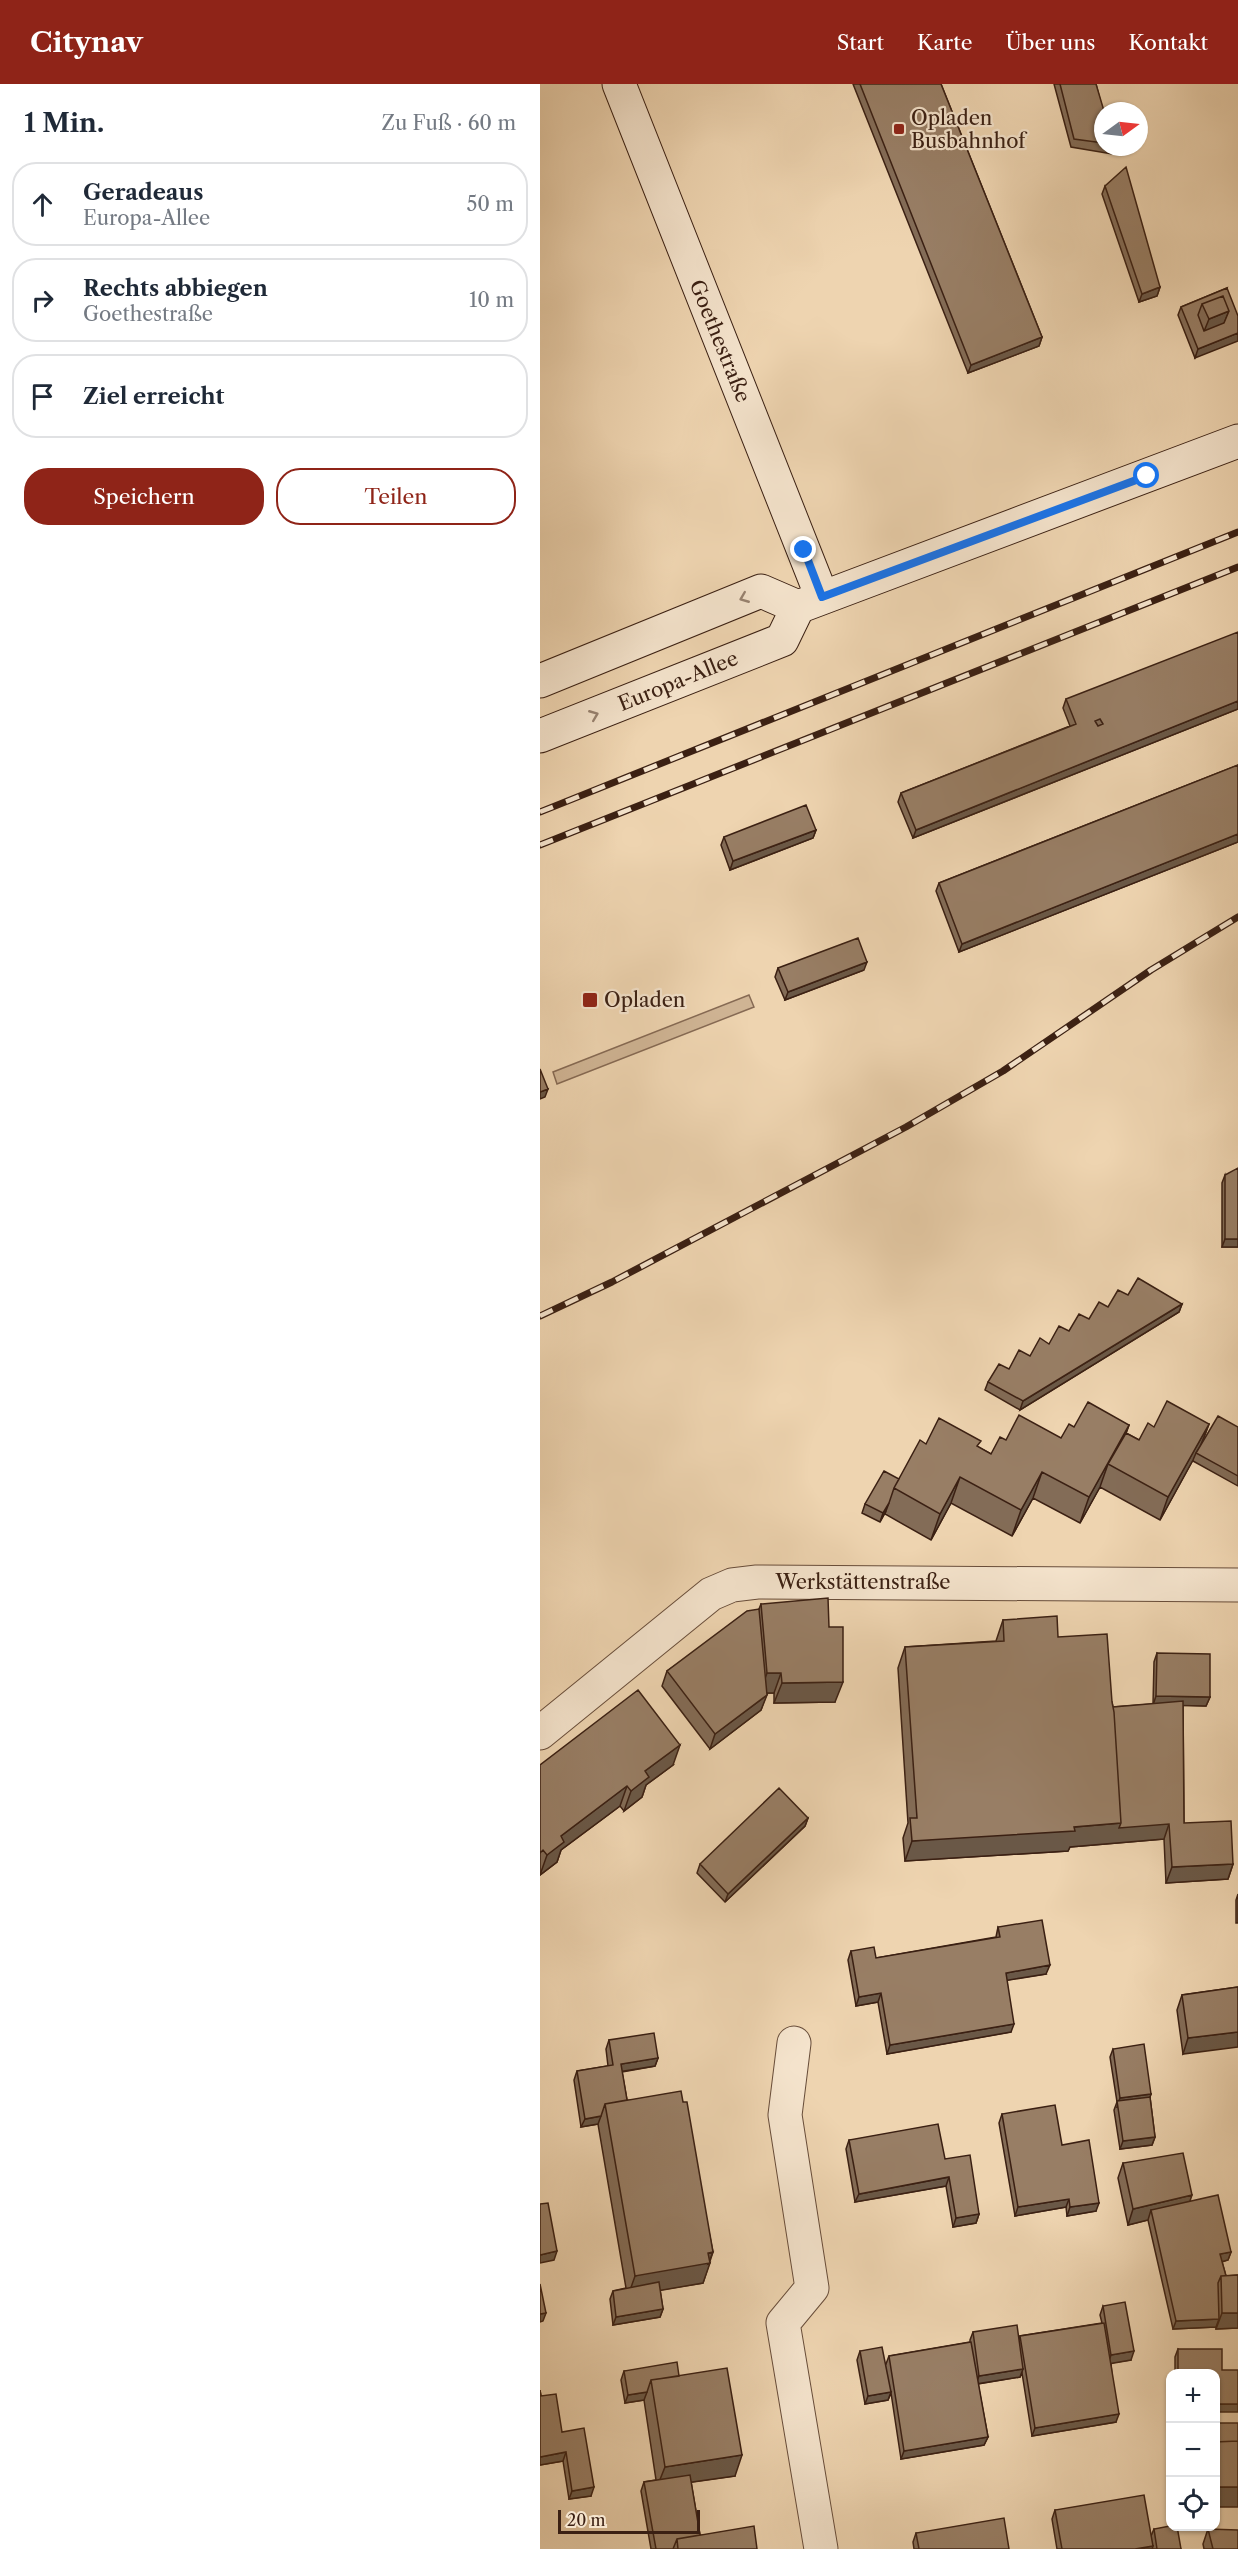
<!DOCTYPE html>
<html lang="de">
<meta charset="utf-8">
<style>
body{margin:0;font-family:"Libre Caslon Text",serif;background:#f2f2f3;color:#1f2937}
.controls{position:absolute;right:18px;bottom:18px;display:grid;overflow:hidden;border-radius:12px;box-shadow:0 2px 4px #0004}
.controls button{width:54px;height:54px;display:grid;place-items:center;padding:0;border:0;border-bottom:2px solid #e0e1e3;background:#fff;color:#1f2937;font:30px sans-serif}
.compass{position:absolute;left:554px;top:18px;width:54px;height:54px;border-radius:50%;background:#fff;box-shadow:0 2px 4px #0004;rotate:75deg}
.scale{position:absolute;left:18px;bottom:15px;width:142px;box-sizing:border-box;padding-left:6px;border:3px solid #3b2013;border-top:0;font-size:16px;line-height:21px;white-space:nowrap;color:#3b2013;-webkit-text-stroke:4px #f4e3cc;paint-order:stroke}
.stop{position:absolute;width:18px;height:18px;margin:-14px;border:4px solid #1a73e8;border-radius:50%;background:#fff}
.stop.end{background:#1a73e8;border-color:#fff;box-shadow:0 2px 6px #0008}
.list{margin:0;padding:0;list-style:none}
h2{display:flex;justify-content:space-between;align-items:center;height:78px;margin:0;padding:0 24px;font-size:26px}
h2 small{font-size:20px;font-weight:400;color:#747a83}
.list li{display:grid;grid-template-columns:39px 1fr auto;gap:18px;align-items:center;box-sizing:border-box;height:84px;margin:0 12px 12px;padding:0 12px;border:2px solid #e0e1e3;border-radius:24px}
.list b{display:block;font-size:22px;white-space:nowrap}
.list p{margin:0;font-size:20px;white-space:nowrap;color:#747a83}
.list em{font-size:20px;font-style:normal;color:#747a83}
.actions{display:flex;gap:12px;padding:18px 24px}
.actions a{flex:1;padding:14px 0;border:2px solid #8f2418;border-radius:24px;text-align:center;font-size:21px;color:#8f2418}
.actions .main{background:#8f2418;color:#fff}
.icon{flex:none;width:33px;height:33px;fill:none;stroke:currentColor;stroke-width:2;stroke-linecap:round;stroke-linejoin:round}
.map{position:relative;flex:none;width:698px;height:2465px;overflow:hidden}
header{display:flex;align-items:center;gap:36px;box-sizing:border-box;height:84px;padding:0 30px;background:#8f2418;color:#fff}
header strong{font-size:28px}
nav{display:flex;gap:33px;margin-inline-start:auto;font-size:21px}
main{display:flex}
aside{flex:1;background:#fff}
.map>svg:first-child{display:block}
.green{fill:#d0b595;stroke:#866a54;stroke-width:1.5}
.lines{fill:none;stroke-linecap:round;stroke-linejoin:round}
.street-casing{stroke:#684d3a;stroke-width:35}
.secondary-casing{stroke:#3b2013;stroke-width:35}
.street{stroke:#f4e3cc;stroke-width:33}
.secondary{stroke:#f4e3cc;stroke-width:33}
.rail-casing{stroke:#3b2013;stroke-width:7}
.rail{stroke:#f4e3cc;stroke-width:4.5;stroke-dasharray:14;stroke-linecap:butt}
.wall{fill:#836c57;stroke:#3b2013;stroke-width:1.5}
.shaded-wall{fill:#6a5847;stroke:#3b2013;stroke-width:1.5}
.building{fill:#987e65;stroke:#3b2013;stroke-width:1.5;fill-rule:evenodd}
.oneway{stroke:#988270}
.route{stroke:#1a73e8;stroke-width:8}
.poi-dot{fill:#8f2418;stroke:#f4e3cc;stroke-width:2}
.labels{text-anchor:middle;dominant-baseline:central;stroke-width:4.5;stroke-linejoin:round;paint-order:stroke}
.poi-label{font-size:20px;fill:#3b2013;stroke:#f4e3cc;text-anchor:start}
.street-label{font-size:20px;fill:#3b2013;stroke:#f4e3cc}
</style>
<header>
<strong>Citynav</strong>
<nav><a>Start</a><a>Karte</a><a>Über uns</a><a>Kontakt</a></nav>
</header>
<main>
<aside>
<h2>1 Min.<small>Zu Fuß · 60 m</small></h2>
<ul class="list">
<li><svg class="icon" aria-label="ahead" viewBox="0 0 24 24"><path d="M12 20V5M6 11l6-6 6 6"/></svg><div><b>Geradeaus</b><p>Europa-Allee</p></div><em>50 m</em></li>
<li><svg class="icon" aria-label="right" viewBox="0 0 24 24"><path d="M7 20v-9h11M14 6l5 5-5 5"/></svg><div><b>Rechts abbiegen</b><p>Goethestraße</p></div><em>10 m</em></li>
<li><svg class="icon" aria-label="arrive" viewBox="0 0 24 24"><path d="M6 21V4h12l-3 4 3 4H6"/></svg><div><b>Ziel erreicht</b></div></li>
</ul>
<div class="actions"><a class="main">Speichern</a><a>Teilen</a></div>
</aside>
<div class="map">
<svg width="698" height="2465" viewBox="0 0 698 2465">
<rect width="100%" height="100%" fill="#eed4b0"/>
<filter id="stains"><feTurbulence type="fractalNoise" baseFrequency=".00333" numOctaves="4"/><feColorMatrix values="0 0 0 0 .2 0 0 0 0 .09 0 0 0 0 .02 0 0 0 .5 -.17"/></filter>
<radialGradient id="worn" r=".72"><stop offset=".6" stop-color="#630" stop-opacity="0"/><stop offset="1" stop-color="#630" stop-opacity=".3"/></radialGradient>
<!-- green -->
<path class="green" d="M209,911L214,923L17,1000L13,988Z"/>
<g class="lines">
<!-- street casing -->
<g class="street-casing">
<path id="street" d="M0,1649L171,1510L192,1501L217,1498L698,1501
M254,1959L245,2031L272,2204L243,2239L281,2465"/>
</g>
<!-- secondary casing -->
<g class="secondary-casing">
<path id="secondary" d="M79,0L282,513
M0,597L221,507L258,523
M0,652L242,556L258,523L698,357"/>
</g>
<!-- street -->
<use href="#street" class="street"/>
<!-- secondary -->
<use href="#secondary" class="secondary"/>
<!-- rail casing -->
<g class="rail-casing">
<path id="rail" d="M0,728L698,448
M0,761L698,483
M0,1232L72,1198L366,1043L463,987L611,886L698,833"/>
</g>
<!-- rail -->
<use href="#rail" class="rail"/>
</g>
<!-- wall -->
<path class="wall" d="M313,0H401L502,253L499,262L428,289Z
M514,0H556L563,27V63H574L572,70L531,63Z
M565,102L620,203L617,212L599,218L562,110Z
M687,204L655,274L638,231L641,223Z
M526,615L698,625L373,754L358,718L361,709L530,642L523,624Z
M698,681V758L419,868L396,807L399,799Z
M276,746L273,754L190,786L181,761L184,753Z
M238,884L324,886L245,916L235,893Z
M685,1091L698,1163H682V1099Z
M588,1211L642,1220L639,1228L480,1326L445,1306L448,1298Z
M669,1340L662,1359L698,1343V1402L653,1377V1376L620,1436L560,1403L540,1439L493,1414L472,1452L411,1419L391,1456L345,1430L346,1427L340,1438L322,1429L325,1420L359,1395L386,1360L438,1363L451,1370L466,1356L521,1354L534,1343L589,1341L586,1349L599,1356L614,1343Z
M221,1520L289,1543L295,1618L234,1619V1609H227L221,1626L170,1665L122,1602L127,1587L219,1525Z
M463,1536L518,1553L572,1618L573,1623L613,1620L614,1578L617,1569L670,1613L666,1622L643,1621L644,1739L693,1780L688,1795L626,1799L624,1755L530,1763L528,1767L365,1777L363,1754L368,1739L358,1584L365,1563L456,1557Z
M0,1681H133L106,1701L102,1713L84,1727L80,1722L21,1766L17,1778L0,1791Z
M268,1734L265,1742L185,1818L157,1789L160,1780Z
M698,1810V1839H696V1816Z
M458,1843L506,1890L467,1896L471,1948L347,1970L338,1918L316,1922L308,1876L311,1867L336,1874L456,1853Z
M698,1903L643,1970L637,1926L642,1911Z
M69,1956L118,1974L115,1982L82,1988L87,2016L143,2018L173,2168L163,2199L120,2206L123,2225L120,2233L73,2241L70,2215L73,2207L86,2204L58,2040L41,2043L34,1996L37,1987L68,1982L66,1965Z
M573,1965L611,2010L610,2013L615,2053L612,2061L580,2065L574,2026L577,2018L570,1973Z
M462,2030L522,2061L556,2127L527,2132L526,2123L475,2132L459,2039Z
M309,2056L405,2075L439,2130L436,2139L413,2143L406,2102L315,2118L306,2065Z
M583,2079L650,2118L691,2168L688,2176L682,2178L686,2192L698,2191V2244L676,2245V2243L633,2245L608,2136L588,2141L578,2094Z
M563,2222L591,2276L571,2279L576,2338L492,2352L482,2289L480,2293L438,2300L448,2353L444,2361L361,2375L351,2309L348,2316L325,2320L317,2276L320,2267L346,2280L349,2272L430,2258V2256L433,2248L479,2256L480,2252L562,2239L560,2231Z
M638,2265L675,2289H635V2273Z
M84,2287L139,2292L195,2392L151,2398L160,2451L217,2465H111L101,2407L104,2398L116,2396L104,2316L85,2319L81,2296Z
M0,2306L1,2312L22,2348L51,2412L29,2415L23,2377L0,2381Z
M515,2426L611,2452L614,2445L641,2465H613L612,2463V2465H517L512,2435Z
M668,2445L698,2465H664L663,2460Z
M376,2449L469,2465H374L373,2458Z"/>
<!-- shaded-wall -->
<path class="shaded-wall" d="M620,203L617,212L599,218L602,210Z
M689,227L681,247L661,255L669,235Z
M698,249V257L655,274L658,265Z
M502,253L499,262L428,289L431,281Z
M698,617V625L373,754L376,746Z
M276,746L273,754L190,786L193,777Z
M698,750V758L419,868L422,860Z
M327,878L324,886L245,916L248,908Z
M8,1005L5,1013L0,1015V1008Z
M685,1155H698V1163H682Z
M642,1220L639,1228L480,1326L483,1317Z
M669,1340L660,1363L656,1369L653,1376L620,1436L628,1413Z
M589,1341L580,1366L568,1380L560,1403L540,1439L549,1413Z
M502,1388L493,1414L472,1452L481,1426Z
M420,1393L411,1419L391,1456L400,1430Z
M349,1419L346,1427L340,1438L343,1429Z
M227,1589H241L234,1609H220Z
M303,1598L295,1618L234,1619L242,1599Z
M227,1611L221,1626L170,1665L175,1650Z
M616,1612L670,1613L666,1622L613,1621Z
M140,1661L133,1681L106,1701L102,1713L84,1727L91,1707L105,1687Z
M87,1702L80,1722L21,1766L17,1778L0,1791L7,1771L21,1752Z
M268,1734L265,1742L185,1818L188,1810Z
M581,1739L629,1740L624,1755L530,1763L528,1767L365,1777L372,1757Z
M693,1780L688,1795L626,1799L632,1783Z
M510,1881L506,1890L463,1897L466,1889Z
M341,1909L338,1918L316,1922L319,1913Z
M474,1940L471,1948L347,1970L350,1961Z
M698,1948V1963L643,1970L648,1954Z
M118,1974L115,1982L78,1988L81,1980Z
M611,2010L608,2018L577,2023L580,2014Z
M61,2032L58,2040L41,2043L45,2035Z
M615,2053L612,2061L580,2065L583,2057Z
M409,2093L406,2102L315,2118L319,2110Z
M652,2111L647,2126H611L608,2136L588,2141L593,2125Z
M529,2115L526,2123L475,2132L478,2123Z
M559,2119L556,2127L527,2132L530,2123Z
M439,2130L436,2139L413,2143L416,2134Z
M17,2167L14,2176L0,2179V2171Z
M173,2168L168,2180L170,2179L163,2199L88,2212L95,2192Z
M691,2168L688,2176L677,2179L680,2170Z
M123,2225L120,2233L73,2241L76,2233Z
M6,2229L3,2237L0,2238V2230Z
M682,2229H698V2244L676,2245Z
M679,2235L676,2243L633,2245L636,2237Z
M594,2267L591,2276L568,2280L571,2271Z
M483,2285L480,2293L436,2300L439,2292Z
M107,2308L104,2316L85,2319L88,2311Z
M351,2308L348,2316L325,2320L328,2312Z
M675,2320H698V2328H675Z
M579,2330L576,2338L492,2352L495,2344Z
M448,2353L444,2361L361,2375L364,2367Z
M26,2368L23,2377L0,2381V2373Z
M202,2371L195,2392L117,2403L125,2383Z
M54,2403L51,2412L29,2415L32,2407Z
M675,2403H698V2423H675Z
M613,2462L612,2465H595Z"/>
<!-- building -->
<path class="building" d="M320,0H401L502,253L431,281Z
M520,0H556L564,27H563V59L534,55Z
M586,83L620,203L602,210L565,102Z
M687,204L698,232V249L658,265L641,223ZM683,212L689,227L684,239L664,247L658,231L662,220Z
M683,212L689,227L669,235L662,220Z
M698,548V617L376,746L361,709L536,640L526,615ZM560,635L563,640L558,642L555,637Z
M698,681V750L422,860L399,799Z
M266,721L276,746L193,777L184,753Z
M318,854L327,878L248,908L238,884Z
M0,985L8,1005L0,1008Z
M698,1084V1155H685V1091Z
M598,1194L642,1220L483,1317L448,1298L459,1280L469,1285L479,1266L490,1272L500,1254L509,1260L519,1242L529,1247L539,1230L549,1235L559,1218L568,1223L578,1206L588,1211Z
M627,1317L669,1340L628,1413L568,1380L586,1349L599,1356L608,1339L614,1343Z
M548,1318L589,1341L549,1413L502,1388L481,1426L420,1393L400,1430L354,1404L380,1356L386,1360L399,1334L441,1357L437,1362L451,1370L460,1353L466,1356L479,1331L521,1354L529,1340L534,1343Z
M678,1332L698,1343V1392L656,1369Z
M344,1387L359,1395L354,1404L349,1419L343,1429L325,1420Z
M288,1514L289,1543H303V1598L242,1599L241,1589H227L221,1520Z
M219,1525L227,1611L175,1650L127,1587L207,1527Z
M517,1532L518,1553L567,1550L572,1618L574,1628L581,1739L534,1743L535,1747L372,1757L370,1734H377L365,1563L464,1557L463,1536Z
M617,1569L670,1570V1613L616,1612Z
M98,1606L140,1661L105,1687L109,1693L91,1707L87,1702L21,1752L24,1758L7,1771L3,1766L0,1769V1681Z
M643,1617L644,1739L691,1737L693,1780L632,1783L629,1740L579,1744L581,1739L574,1628L573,1623Z
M239,1704L268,1734L188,1810L160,1780Z
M502,1836L510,1881L466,1889L474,1940L350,1961L341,1909L319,1913L311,1867L334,1863L336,1874L460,1853L458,1843Z
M698,1903V1948L648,1954L642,1911Z
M114,1949L118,1974L81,1980L87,2016L65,2020L61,2032L45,2035L37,1987L73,1981L69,1956Z
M604,1960L611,2010L580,2014L573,1965Z
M141,2007L143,2018H147L173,2168L168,2169L170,2179L95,2192L65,2020Z
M610,2013L615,2053L583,2057L577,2017Z
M515,2021L522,2061L549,2056L559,2119L530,2123L529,2115L478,2123L462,2030Z
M398,2040L405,2075L430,2071L439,2130L416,2134L409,2093L319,2110L309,2056Z
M643,2069L652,2111L593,2125L583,2079Z
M678,2111L691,2168L680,2170L686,2192H681L678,2199L679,2235L636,2237L611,2126Z
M8,2119L17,2167L0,2171V2120Z
M698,2191V2229H682L681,2192Z
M119,2198L123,2225L76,2233L73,2207Z
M0,2200L6,2229L0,2230Z
M585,2218L594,2267L571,2271L563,2222Z
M564,2239L579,2330L495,2344L480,2252Z
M477,2241L483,2285L439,2292L433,2248Z
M431,2258L448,2353L364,2367L349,2272Z
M342,2263L351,2308L328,2312L320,2267Z
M638,2265H682V2286H698V2320H675V2289H638Z
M137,2278L139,2292L111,2296L107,2308L88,2311L84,2287Z
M187,2284L202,2371L125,2383L111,2296Z
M0,2306L1,2312L16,2310L22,2348L44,2344L54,2403L32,2407L26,2368L0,2373Z
M675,2339H698V2357L675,2358Z
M698,2357V2403H675V2358Z
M150,2391L160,2451L137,2455L133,2465H116L104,2398Z
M604,2411L613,2462L595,2465H522L515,2426Z
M464,2434L469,2465H379L376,2449Z
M214,2442L217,2465H138L137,2455Z
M630,2442H637L641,2465H617L614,2445Z
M668,2445L698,2446V2465H673Z"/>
<!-- one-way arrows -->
<defs><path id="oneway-chevron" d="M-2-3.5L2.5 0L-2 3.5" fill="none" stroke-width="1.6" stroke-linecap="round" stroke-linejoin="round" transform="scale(1.5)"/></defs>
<g class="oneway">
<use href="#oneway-chevron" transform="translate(204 514) rotate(158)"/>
<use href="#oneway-chevron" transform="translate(54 631) rotate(-22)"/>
</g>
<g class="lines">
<!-- route -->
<path class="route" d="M264,466L282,513L607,392"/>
</g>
<!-- markers -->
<g class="poi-dot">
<rect x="353" y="39" width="12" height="12" rx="3"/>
<rect x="42" y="908" width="16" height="16" rx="3"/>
</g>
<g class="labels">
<!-- poi labels -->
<g class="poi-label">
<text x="371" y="34">Opladen<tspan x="371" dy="23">Busbahnhof</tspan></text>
<text x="64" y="916">Opladen</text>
</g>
<!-- street labels -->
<g class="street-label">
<text transform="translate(180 257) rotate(68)">Goethestraße</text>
<text transform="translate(138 597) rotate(-22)">Europa-Allee</text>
<text x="323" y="1498">Werkstättenstraße</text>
</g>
</g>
<rect width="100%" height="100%" filter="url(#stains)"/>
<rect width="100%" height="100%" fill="url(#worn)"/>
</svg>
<div class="controls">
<button>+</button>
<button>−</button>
<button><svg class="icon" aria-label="locate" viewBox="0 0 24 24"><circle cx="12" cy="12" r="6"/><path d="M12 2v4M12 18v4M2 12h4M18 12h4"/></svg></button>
</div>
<svg class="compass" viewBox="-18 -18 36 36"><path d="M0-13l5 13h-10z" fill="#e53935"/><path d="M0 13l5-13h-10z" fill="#747a83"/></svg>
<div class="scale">20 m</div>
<div class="stop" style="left:607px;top:392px"></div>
<div class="stop end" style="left:264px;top:466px"></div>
</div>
</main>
